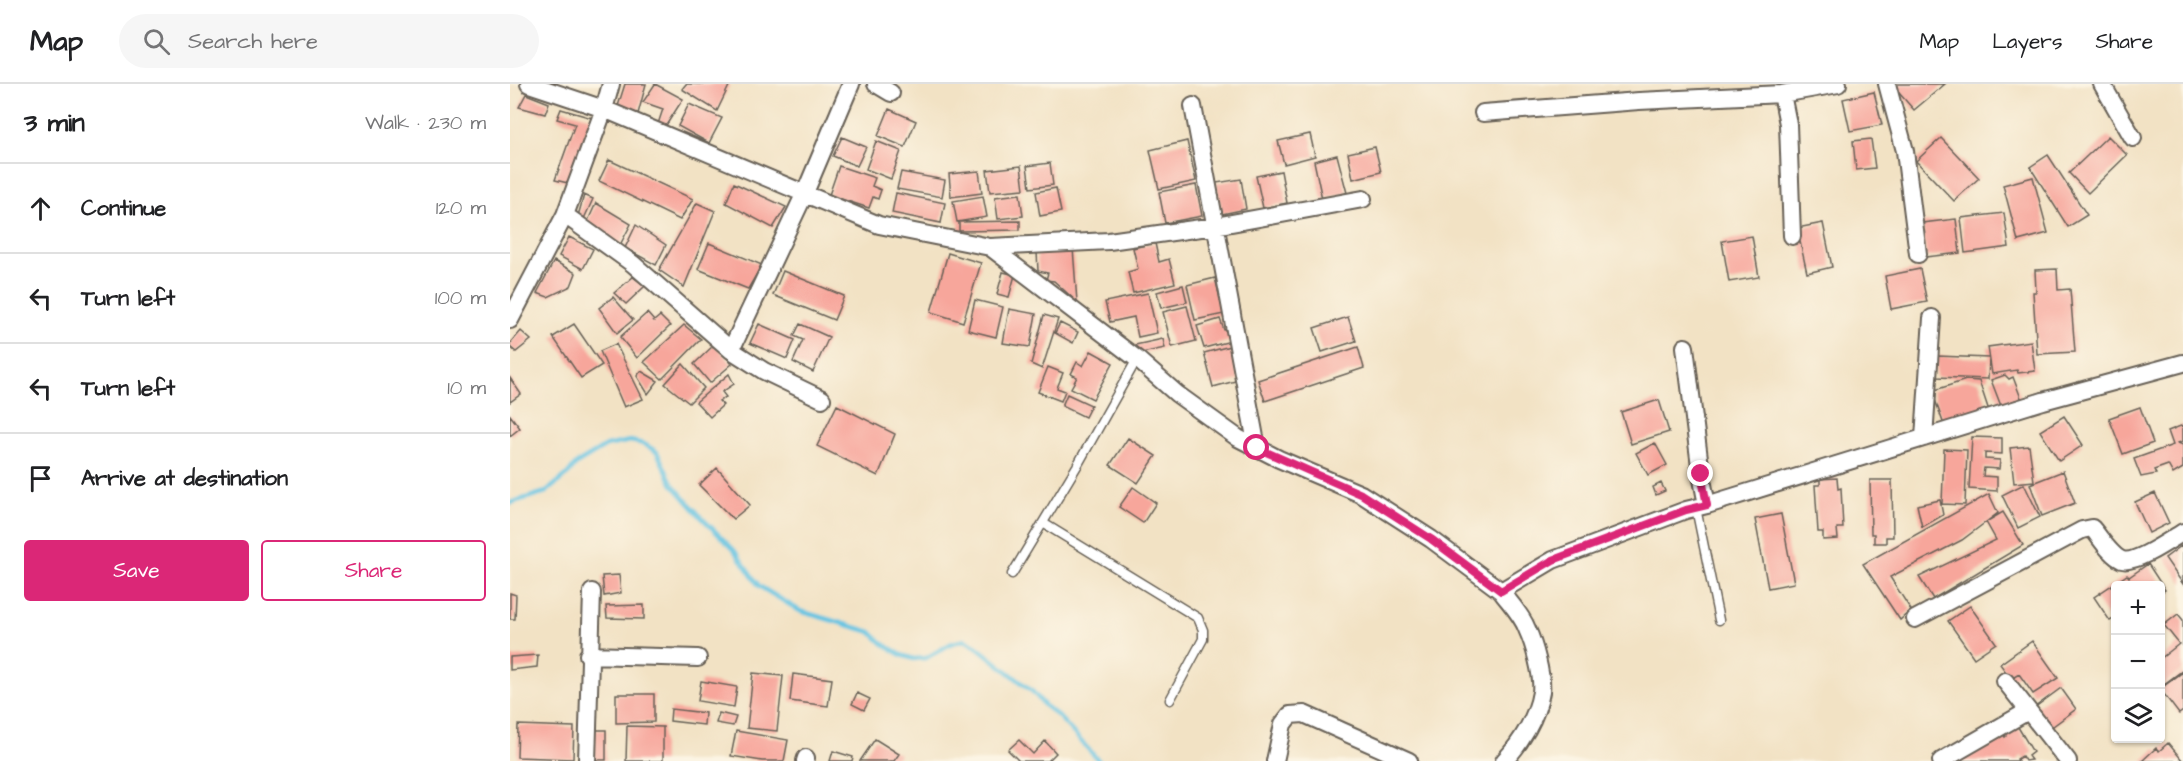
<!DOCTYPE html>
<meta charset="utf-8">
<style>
body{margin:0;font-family:"Architects Daughter",sans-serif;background:#f6f6f6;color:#202124}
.controls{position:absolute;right:18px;bottom:18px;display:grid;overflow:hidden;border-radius:6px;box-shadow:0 2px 4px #0004}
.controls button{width:54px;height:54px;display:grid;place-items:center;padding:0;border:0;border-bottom:2px solid #e0e0e0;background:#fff;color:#202124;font:30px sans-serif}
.stop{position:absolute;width:18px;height:18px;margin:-14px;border:4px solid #db2777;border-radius:50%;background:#fff}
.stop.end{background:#db2777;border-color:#fff;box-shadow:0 2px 6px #0008}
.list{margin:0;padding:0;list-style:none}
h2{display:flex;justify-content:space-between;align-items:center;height:78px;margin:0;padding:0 24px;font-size:26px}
h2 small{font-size:20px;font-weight:400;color:#757577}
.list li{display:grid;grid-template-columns:39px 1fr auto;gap:18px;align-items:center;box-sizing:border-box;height:90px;padding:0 24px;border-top:2px solid #e0e0e0}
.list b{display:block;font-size:22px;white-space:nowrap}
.list em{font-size:20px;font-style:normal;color:#757577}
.actions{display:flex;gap:12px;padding:18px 24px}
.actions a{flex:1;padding:14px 0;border:2px solid #db2777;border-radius:6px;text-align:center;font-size:21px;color:#db2777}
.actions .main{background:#db2777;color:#fff}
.icon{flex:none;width:33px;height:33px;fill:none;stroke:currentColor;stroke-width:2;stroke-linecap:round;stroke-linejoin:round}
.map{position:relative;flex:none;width:1673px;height:677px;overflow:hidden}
header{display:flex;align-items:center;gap:36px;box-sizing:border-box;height:84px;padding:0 30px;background:#fff;border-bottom:2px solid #e0e0e0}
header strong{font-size:28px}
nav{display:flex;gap:33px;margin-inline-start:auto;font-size:21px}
.search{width:420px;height:54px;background:#f6f6f6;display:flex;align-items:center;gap:15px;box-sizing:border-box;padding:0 21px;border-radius:33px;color:#757577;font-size:22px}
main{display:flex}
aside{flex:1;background:#fff}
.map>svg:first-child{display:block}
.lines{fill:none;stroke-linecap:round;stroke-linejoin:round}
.stream{stroke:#64c3e2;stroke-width:4.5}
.building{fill:#f7a69b}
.lane-casing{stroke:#676157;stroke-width:11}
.street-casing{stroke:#676157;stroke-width:20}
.lane{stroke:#fff;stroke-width:8}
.street{stroke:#fff;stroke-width:16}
.route{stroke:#db2777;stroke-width:8}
</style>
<header>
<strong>Map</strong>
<div class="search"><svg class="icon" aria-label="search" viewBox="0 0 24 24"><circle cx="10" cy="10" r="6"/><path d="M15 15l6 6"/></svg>Search here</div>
<nav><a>Map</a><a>Layers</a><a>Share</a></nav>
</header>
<main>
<aside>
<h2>3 min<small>Walk · 230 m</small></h2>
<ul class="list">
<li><svg class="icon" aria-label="ahead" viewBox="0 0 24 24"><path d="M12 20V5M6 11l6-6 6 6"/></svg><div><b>Continue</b></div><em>120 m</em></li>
<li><svg class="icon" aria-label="left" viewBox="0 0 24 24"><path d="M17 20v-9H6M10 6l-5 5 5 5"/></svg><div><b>Turn left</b></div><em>100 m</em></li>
<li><svg class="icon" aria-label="left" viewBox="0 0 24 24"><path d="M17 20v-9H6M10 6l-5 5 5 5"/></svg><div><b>Turn left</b></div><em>10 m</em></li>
<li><svg class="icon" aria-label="arrive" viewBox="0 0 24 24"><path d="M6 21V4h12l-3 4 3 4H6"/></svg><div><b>Arrive at destination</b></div></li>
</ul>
<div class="actions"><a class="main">Save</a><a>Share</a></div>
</aside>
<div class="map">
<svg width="1673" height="677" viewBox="0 0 1673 677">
<rect width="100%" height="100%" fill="#fcf5e5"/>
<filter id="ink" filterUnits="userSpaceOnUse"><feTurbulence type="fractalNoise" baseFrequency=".0167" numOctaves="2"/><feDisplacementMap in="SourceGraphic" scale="12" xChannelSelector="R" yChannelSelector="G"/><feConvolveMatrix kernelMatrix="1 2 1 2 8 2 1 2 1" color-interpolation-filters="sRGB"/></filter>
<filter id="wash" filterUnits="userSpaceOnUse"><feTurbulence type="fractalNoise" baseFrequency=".008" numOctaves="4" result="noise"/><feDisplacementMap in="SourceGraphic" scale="24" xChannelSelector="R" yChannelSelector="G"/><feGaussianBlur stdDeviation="1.35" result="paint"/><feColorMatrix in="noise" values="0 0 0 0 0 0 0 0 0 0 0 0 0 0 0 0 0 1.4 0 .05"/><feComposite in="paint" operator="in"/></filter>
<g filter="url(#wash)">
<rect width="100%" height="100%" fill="#f2e2c4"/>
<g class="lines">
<!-- stream -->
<path class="stream" d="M0,419L36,408L59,389L66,380L96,362L120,357L134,360L147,368L163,401L192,434L224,466L249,502L290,527L361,548L372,559L391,571L404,575L416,574L442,559L455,556L467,563L522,607L535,622L548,632L589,677"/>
</g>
<g id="blocks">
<!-- building -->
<path class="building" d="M115,0H136L128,30L108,22Z
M145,0L173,15L155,43L148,40L153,25L133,18Z
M176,0H220L207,27L172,5Z
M1384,0H1435L1404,26L1382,1Z
M1364,8L1372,41L1340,47L1333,15Z
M16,10L39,19L35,30L9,23Z
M179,20L212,34L199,59L168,42Z
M51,25L82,34L58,99L45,96L65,40L47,35Z
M379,25L406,37L395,63L368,52Z
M800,50L805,72L774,80L768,57Z
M1598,52L1617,71L1578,109L1559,89Z
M332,53L356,63L347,82L323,72Z
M1431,54L1469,94L1444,117L1406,77Z
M1361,55L1365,84L1346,86L1343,57Z
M366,57L391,67L381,95L356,85Z
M677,57L686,97L649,105L640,66Z
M865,63L871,88L843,95L838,69Z
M827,71L837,109L812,115L804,77Z
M1538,71L1577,131L1558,143L1520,83Z
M99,76L183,115L170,136L89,97Z
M540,79L543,101L520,104L517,82Z
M329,82L365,94L362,102L371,106L368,115L363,113L359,124L319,111Z
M511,82L514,105L480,108L477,86Z
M469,87L472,109L441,113L439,90Z
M771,87L777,119L753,124L746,92Z
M391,88L435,96L432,113L387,105Z
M1523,93L1538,149L1508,157L1493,101Z
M731,95L736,125L712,130L706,99Z
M224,99L276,123L263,144L216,119Z
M686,101L692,132L655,139L649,108Z
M546,104L551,128L530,132L526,108Z
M386,109L435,119L431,139L382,129Z
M510,110L513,132L488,135L485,113Z
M74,111L83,115L73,137L68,132Z
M473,112L477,133L447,138L443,117Z
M86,119L121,140L110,161L77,139Z
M187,119L205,127L174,203L149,186Z
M1494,129L1499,163L1455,169L1451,134Z
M1446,135L1450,169L1416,173L1412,139Z
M510,137V146L449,147V138Z
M1313,139L1322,183L1297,189L1287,144Z
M126,141L156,161L146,181L115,164Z
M1242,152L1249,193L1219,198L1212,157Z
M59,153L83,165L73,185L49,172Z
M199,159L252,181L238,205L188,185Z
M645,159L649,178L659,175L665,199L623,209L618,188L628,185L623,164Z
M563,164L567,218L544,197L536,196L538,189L528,187L527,168Z
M438,169L471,179L453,238L421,228Z
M44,177L66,189L61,202L38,213L27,209Z
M1410,185L1417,218L1381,225L1375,192Z
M1547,185L1548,206L1560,205L1565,268L1527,270L1523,208H1526L1525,186Z
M273,187L334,212L324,236L263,211Z
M493,188L505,191L499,213L487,210Z
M123,193L135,202L116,220L104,209Z
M705,194L714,230L685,236L677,201Z
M673,201L677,218L651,224L647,208Z
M638,209L647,249L628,253L624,233L600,238L595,218Z
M103,213L123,236L107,249L89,224Z
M465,216L493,223L486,253L458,246Z
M677,222L686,257L662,263L653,228Z
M499,225L526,230L520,263L493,259Z
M137,229L144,237L150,232L160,242L127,274L110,253Z
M534,231L548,235L532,285L521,280Z
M838,233L846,257L812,268L804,244Z
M710,235L714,246L720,245L721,257L694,264L687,242Z
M550,239L568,248L563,259L545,249Z
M64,240L92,281L71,294L43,253Z
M249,240L285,256L277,275L240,259Z
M290,240L319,253L303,288L283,278L293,256L284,252Z
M174,241L191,255L152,295L134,278Z
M11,247L21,256L6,268L0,263V260Z
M653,255L655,264L627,270L625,261Z
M1521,257L1525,287L1508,289L1507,286L1482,290L1478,263Z
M106,260L133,315L114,323L90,267Z
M205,260L222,280L200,299L184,280Z
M720,262L729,296L703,303L694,269Z
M848,263L854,284L755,317L748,296Z
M581,267L603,279L583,315L561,304L567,293L561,290L567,278L573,282Z
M1427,272L1479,274L1478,295L1426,293Z
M173,280L194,304L179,319L155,300Z
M538,283L553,289L547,304L555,307L551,317L528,308Z
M131,287L148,297L138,310L127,292Z
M219,290L224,300L212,308L216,313L209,317L213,321L200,333L186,318Z
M1495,291L1499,295L1503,293L1511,314L1491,322L1481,296Z
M0,294L11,310L0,318Z
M1456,296L1469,297L1479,327L1434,341L1422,307Z
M557,310L581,321L575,333L552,322Z
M1149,316L1159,348L1121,360L1111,328Z
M327,321L385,350L368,392L307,362Z
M1630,323L1643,359L1613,370L1599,334Z
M0,331L10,344L0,352Z
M1554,332L1573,361L1549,377L1530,347Z
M1673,341V357L1668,359L1673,361V384L1663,390L1658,381L1644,386L1646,390L1631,393L1624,375L1663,361L1658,347Z
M1462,353L1492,354V370L1475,369V375L1490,376L1489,385L1474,384L1473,392L1487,393V407L1459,405Z
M618,354L646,372L628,399L600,381Z
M1145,359L1157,381L1138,391L1126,369Z
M1519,362L1524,397L1504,399L1500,364Z
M1434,365L1457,366L1455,421L1432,420Z
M207,384L240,421L223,435L189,401Z
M1553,387L1565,419L1532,432L1520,400Z
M1327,394L1328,405L1331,404L1333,444H1327L1328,455L1313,456V448H1308L1305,401H1310V395Z
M1360,396H1382L1383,453H1376V459H1364V450H1361Z
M1151,399L1155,407L1146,411L1143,403Z
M1514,400L1530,433L1508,444L1492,411Z
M623,403L646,419L633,439L609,423Z
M1645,409L1659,439L1639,449L1625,418Z
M1479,410L1488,429L1476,438L1493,428L1513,461L1423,515L1409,493L1486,456L1476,438L1452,456L1380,493L1401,526L1390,536L1353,480Z
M1430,416L1433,431L1412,443L1407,421Z
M1271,430L1284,499L1258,504L1245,435Z
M1671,462L1673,465V500L1655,474Z
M1638,480L1655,506L1650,509V502H1606V533L1600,537L1584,513L1617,491L1619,493Z
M109,491L111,509L94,512L92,492Z
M0,509L6,511L5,535H0Z
M134,521V535L97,534L96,522Z
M1460,522L1486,559L1464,574L1438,537Z
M1668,530L1673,536V586L1650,603V575L1669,560L1654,541Z
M1522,557L1548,594L1523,610L1509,590L1501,595L1490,580Z
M28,571L27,583L0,586V573Z
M1673,588V627L1669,630L1650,605Z
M243,589L273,592L267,647L237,644Z
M283,590L322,595L318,622L280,617Z
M191,597L227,603L224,623L188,617Z
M1551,604L1566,625L1539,645L1524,624Z
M347,609L360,615L354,626L342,620Z
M106,610H144V638L106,639Z
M161,625L195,629L194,641L160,637Z
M209,629L226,633L223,642L206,639Z
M1505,638L1523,668L1518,672L1521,676L1515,677L1512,672L1507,675L1508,677H1448L1492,648L1495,653L1496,652L1493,646Z
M8,641L64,643L63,675L7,673Z
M117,642L153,643V677H116Z
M84,646H96V676H84Z
M226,647L278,656L274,677H252L221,672Z
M365,655L389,670L384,677H350Z
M509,656L523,670L535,657L546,669L538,677H509L498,666Z
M1658,659L1673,677H1632L1646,664L1649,667Z
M323,667L343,673L342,677H320Z"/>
</g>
</g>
<g filter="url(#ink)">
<use href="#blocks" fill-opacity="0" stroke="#676157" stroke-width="1.5"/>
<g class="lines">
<!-- lane casing -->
<g class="lane-casing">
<path id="lane" d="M1186,424L1209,536
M533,439L688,534L693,546V555L660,616
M502,490L567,382L627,275"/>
</g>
<!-- street casing -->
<g class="street-casing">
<path id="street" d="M19,0L94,25L369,141L480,163L599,157L705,142L853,115
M366,0L381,9
M1377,0L1395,67L1408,170
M1592,0L1623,54
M1272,10L1278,40L1282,152
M683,22L747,364
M973,29L1129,17L1272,10L1328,0
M55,131L123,180L221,266L254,287L312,315
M480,163L627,275L667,310L728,354L769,375L851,410L921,455L991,507
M0,236L55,131L94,25L101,0
M1175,263L1191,390L1197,421L1533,317L1673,279
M221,266L294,111L341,0
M1414,354L1422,234
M1405,535L1572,446L1582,444C1590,453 1600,471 1612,476C1626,480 1660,456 1673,448
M78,571L188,574
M1495,597L1558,677
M77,677L82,508
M295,677L296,674
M765,677L773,640L780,631L794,630L899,677
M994,677C1011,659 1027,633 1031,608C1033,592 1024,560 1017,545C1012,531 999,518 991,507L1043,476L1176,426L1197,421
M1431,677L1518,627"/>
</g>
<!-- lane -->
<use href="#lane" class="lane"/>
<!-- street -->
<use href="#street" class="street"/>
</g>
</g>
<g class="lines" filter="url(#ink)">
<!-- route -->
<path class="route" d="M747,364L851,410L921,455L991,507L1043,476L1176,426L1197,421L1191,390"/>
</g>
</svg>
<div class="controls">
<button>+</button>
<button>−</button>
<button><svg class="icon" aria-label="layers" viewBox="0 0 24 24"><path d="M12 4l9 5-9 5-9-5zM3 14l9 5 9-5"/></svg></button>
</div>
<div class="stop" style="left:747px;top:364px"></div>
<div class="stop end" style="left:1191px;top:390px"></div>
</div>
</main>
